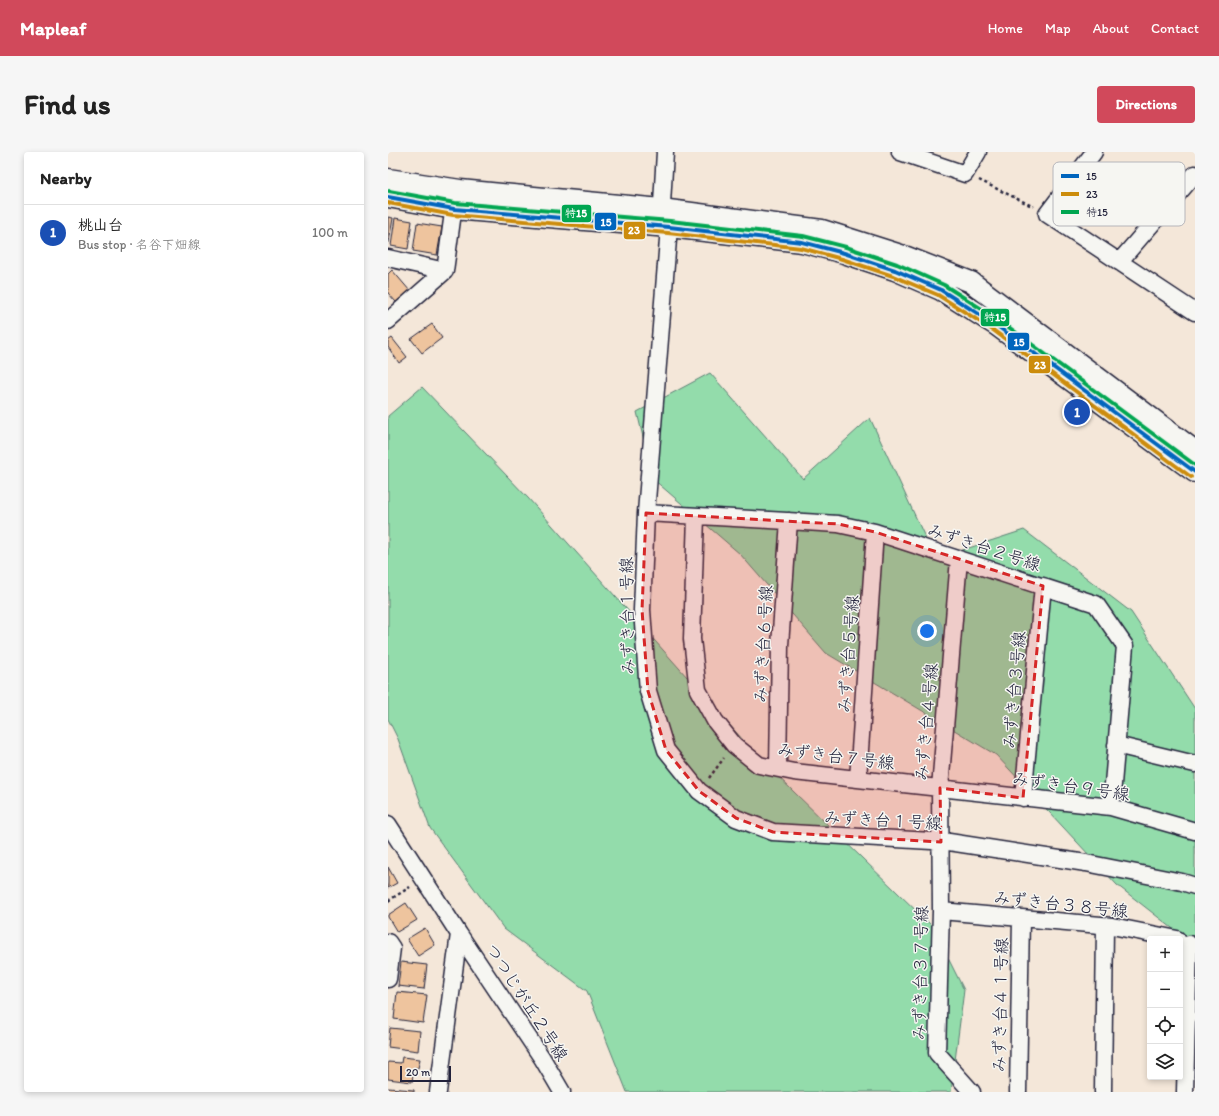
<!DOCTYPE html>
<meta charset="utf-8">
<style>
body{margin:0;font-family:Itim,"Klee One",sans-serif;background:#f6f6f6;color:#222}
.controls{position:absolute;right:12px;bottom:12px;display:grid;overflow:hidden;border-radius:4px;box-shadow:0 2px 6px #0003}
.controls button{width:36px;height:36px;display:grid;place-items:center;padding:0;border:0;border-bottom:1px solid #e0e0e0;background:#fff;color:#222;font:20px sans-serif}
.scale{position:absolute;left:12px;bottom:10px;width:51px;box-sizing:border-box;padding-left:4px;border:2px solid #22223b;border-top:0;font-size:11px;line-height:14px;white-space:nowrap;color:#22223b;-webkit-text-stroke:3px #f6f6f2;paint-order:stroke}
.you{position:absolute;left:539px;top:479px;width:14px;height:14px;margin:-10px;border:3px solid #fff;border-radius:50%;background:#1a73e8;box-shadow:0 0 0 6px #1a73e833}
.badge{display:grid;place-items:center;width:26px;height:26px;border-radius:50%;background:#d1495b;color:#fff;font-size:13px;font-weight:700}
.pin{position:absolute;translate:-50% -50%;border:2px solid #fff;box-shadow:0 1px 4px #0006}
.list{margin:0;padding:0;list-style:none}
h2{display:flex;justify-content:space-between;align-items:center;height:52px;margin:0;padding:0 16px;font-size:17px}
h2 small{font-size:13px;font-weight:400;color:#767676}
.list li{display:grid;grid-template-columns:26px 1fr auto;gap:12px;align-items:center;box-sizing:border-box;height:56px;padding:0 16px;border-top:1px solid #e0e0e0}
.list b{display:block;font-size:15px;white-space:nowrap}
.list p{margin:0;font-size:13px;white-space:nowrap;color:#767676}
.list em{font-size:13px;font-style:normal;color:#767676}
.icon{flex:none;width:22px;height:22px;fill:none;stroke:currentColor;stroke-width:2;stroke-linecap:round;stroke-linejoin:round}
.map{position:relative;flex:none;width:807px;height:940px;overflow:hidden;border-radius:4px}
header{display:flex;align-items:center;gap:24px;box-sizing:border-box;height:56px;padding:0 20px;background:#d1495b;color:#fff}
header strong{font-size:19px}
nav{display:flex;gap:22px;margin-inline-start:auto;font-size:14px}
.intro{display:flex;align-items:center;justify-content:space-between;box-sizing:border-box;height:96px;padding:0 24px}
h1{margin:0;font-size:28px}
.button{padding:10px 18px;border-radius:4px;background:#d1495b;color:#fff;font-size:14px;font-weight:700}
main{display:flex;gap:24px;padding:0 24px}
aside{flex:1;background:#fff;border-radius:4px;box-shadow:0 2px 6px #0003}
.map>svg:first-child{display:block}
.green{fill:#93dcab;stroke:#5a7f73}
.building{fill:#eec49e;stroke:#22223b}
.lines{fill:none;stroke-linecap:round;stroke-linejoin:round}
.minor-casing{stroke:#22223b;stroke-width:19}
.tertiary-casing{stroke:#22223b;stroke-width:23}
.path{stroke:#22223b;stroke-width:2.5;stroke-dasharray:3 3;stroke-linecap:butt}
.minor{stroke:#f6f6f2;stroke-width:16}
.tertiary{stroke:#f6f6f2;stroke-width:20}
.bus-1-casing{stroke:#f6f6f2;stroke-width:7}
.bus-2-casing{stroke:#f6f6f2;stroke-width:7}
.bus-3-casing{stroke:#f6f6f2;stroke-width:7}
.bus-1{stroke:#0065bd;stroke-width:4}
.bus-2{stroke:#cc8c0c;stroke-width:4}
.bus-3{stroke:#00a651;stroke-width:4}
.marked{fill:#d62828;fill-opacity:0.2;stroke:#d62828;stroke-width:3;stroke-dasharray:8 5;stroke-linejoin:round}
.labels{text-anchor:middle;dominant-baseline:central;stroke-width:3;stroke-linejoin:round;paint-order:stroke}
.street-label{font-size:17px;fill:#22223b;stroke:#f6f6f2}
.key{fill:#f6f6f2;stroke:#b6b6bb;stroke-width:1}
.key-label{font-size:11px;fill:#22223b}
.line-badge{stroke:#f6f6f2;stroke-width:1.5}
.badge-label{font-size:11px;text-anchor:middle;font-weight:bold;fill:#fff}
</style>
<header>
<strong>Mapleaf</strong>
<nav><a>Home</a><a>Map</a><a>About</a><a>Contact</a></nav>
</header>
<div class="intro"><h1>Find us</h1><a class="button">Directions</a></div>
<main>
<aside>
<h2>Nearby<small></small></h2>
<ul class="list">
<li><span class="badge" style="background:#1a4fb4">1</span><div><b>桃山台</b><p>Bus stop · 名谷下畑線</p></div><em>100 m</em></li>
</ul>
</aside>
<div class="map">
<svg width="807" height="940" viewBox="0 0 807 940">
<rect width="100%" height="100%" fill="#f4e7d9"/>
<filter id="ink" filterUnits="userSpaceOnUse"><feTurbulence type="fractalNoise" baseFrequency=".025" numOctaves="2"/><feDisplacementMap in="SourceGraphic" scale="8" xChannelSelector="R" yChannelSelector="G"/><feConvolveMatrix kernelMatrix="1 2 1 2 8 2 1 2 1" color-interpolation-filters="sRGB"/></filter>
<g filter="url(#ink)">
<!-- green -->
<path class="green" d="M322,221L415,327L482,266L547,407L636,378L743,460L807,557V794L729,733L608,603L438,501L352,402L265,327L249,260Z
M34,235L140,346L371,606L544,774L576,838L563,940H239L199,839L116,777L42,676L10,587L0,567V264Z"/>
<!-- building -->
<path class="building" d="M0,65L5,66L1,90H0Z
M7,66L24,69L20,97L3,94Z
M29,71L54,75L49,103L25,99Z
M4,118L22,139L8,150L0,141V122Z
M44,172L54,186L34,201L23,187Z
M4,186L19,205L11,211L0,195V189Z
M0,715L9,731L0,736Z
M18,751L29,768L9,780L0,765V763Z
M37,776L47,793L30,804L19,787Z
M13,810L39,813L36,837L10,834Z
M9,840L39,843L35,871L6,867Z
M2,876L32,879L30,899L0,895Z
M14,905L32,907L30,916H26L24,930L0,927V910L13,911Z
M0,936L26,938V940H0Z"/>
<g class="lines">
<!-- minor casing -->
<g class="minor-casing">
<path id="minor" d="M512,0L577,22L590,0
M706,0L659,62L807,160
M273,69L277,0
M281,75L258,361L254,458L260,539L278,598L311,639L348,666L385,680L561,690L698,711L794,730L807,734
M0,106L57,119L67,46
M731,110L807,22
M0,169L57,119
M258,361L450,372L487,380L708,452L737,494L723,655
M308,364L304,487L310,538L327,569L346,593L371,613L406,620L723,655L807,679
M571,407L552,636L553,759L549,901L584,940
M728,593L807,612
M390,616L392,493L401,369
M470,627L487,380
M635,646L655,434
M0,672L71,782L50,940
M553,759L724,774L789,787
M71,782L154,906L174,940
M0,790L4,796L0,827
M630,940L633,766
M715,940L717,774
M797,940L801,792"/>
</g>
<!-- tertiary casing -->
<g class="tertiary-casing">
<path id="tertiary" d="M0,27L72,38L273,57L434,78L519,105L583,130L807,299
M0,45L66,57L281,75L414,90L456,101L507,118L553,138L608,173L807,320"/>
</g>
<!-- path -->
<path class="path" d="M591,28L646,55
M321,626L336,606
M0,749L22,735"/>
<!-- minor -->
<use href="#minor" class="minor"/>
<!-- tertiary -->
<use href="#tertiary" class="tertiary"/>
<!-- bus-1 casing -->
<g class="bus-1-casing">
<path id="bus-1" d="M0,45L66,57L281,75L414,90L456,101L507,118L553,138L608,173L807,320"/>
</g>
<!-- bus-2 casing -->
<g class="bus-2-casing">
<path id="bus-2" d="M0,51L65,63L280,81L413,96L454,107L505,124L550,143L605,178L803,325"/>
</g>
<!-- bus-3 casing -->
<g class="bus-3-casing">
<path id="bus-3" d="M1,39L67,51L282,69L415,84L458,95L509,112L556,133L611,168L807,313"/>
</g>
<!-- bus-1 -->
<use href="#bus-1" class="bus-1"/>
<!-- bus-2 -->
<use href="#bus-2" class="bus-2"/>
<!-- bus-3 -->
<use href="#bus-3" class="bus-3"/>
</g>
</g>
<!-- marked area -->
<path class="marked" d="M258,361L450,372L487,380L655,434L635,646L552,636L553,690L385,680L348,666L311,639L278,598L260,539L254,458Z"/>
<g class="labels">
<!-- street labels -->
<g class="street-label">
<text transform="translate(596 395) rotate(18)">みずき台２号線</text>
<text transform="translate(239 464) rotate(-91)">みずき台１号線</text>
<text transform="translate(375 492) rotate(-87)">みずき台６号線</text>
<text transform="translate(460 502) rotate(-86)">みずき台５号線</text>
<text transform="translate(626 538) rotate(-85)">みずき台３号線</text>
<text transform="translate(538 570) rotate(-85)">みずき台４号線</text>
<text transform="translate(448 604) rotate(7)">みずき台７号線</text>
<text transform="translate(683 634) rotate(8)">みずき台９号線</text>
<text transform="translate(495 668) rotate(3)">みずき台１号線</text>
<text transform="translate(673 752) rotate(6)">みずき台３８号線</text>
<text transform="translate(532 821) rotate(-89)">みずき台３７号線</text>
<text transform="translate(139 850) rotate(57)">つつじが丘２号線</text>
<text transform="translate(612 853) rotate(-89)">みずき台４１号線</text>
</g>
</g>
<!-- legend -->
<rect x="665" y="10" width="132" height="64" rx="6" class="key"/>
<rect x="673" y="22" width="18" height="4" fill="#0065bd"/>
<rect x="673" y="40" width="18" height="4" fill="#cc8c0c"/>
<rect x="673" y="58" width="18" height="4" fill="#00a651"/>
<g class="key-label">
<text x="698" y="28">15</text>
<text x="698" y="46">23</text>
<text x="698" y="64">特15</text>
</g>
<g class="line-badge">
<rect x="173" y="52" width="31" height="19" rx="4" fill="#00a651"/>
<rect x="206" y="60" width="23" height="19" rx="4" fill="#0065bd"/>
<rect x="235" y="69" width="23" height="19" rx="4" fill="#cc8c0c"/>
<rect x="592" y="156" width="30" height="19" rx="4" fill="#00a651"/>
<rect x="619" y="180" width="23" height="19" rx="4" fill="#0065bd"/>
<rect x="640" y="203" width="23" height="19" rx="4" fill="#cc8c0c"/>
</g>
<g class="badge-label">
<text x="188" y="65">特15</text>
<text x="218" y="74">15</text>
<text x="246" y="82">23</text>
<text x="607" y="169">特15</text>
<text x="631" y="194">15</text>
<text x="652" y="217">23</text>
</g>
</svg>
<div class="controls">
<button>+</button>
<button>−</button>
<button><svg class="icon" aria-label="locate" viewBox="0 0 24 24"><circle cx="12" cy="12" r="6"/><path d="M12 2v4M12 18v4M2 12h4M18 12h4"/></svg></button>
<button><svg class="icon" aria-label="layers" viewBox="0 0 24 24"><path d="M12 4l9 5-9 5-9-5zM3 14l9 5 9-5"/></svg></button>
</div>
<div class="scale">20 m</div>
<div class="you"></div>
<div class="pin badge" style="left:689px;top:260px;background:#1a4fb4">1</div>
</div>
</main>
